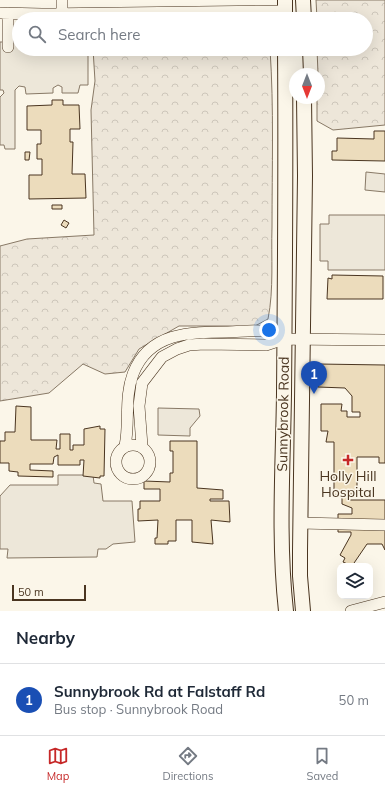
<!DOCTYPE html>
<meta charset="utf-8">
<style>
body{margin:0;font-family:Mulish,sans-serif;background:#f6f6f7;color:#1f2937}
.controls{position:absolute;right:12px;bottom:12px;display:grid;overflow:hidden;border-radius:8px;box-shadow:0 4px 16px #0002}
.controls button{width:36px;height:36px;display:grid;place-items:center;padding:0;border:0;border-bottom:1px solid #e0e1e3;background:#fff;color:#1f2937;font:20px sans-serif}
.compass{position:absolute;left:289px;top:68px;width:36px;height:36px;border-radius:50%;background:#fff;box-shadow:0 4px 16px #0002;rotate:180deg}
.scale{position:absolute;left:12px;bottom:10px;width:74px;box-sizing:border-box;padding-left:4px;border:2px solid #4a3520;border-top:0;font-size:11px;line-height:14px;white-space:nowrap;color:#4a3520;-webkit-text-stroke:3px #fbf6e9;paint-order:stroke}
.you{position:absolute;left:269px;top:330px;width:14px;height:14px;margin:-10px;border:3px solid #fff;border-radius:50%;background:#1a73e8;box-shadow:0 0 0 6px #1a73e833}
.badge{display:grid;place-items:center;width:26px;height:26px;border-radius:50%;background:#c62828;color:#fff;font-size:13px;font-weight:700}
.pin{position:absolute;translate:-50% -33px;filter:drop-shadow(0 1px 2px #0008)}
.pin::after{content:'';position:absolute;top:21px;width:14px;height:12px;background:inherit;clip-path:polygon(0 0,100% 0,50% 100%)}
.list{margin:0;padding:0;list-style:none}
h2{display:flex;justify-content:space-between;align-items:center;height:52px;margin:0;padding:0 16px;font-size:17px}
h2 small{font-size:13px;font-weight:400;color:#747a83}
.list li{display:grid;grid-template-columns:26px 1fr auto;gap:12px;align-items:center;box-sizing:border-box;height:72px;padding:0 16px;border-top:1px solid #e0e1e3}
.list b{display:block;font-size:15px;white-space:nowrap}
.list p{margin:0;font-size:13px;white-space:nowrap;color:#747a83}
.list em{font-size:13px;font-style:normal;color:#747a83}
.icon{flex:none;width:22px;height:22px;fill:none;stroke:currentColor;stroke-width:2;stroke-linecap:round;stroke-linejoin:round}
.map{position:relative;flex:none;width:385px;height:611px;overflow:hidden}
.search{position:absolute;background:#fff;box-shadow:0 4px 16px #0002;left:12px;right:12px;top:12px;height:44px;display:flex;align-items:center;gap:10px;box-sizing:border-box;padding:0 14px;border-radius:22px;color:#747a83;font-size:15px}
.sheet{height:124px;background:#fff}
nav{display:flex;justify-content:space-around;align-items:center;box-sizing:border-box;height:56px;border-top:1px solid #e0e1e3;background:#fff;font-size:11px;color:#747a83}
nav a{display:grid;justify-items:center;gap:2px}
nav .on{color:#c62828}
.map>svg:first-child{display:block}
.forest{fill:url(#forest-crowns);stroke:#887966}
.parking{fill:#ede7d9;stroke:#887966}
.building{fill:#ecdcbc;stroke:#4a3520}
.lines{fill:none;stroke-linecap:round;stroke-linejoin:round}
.minor-casing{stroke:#4a3520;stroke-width:12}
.major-casing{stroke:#4a3520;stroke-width:16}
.minor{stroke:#fbf6e9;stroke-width:11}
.major{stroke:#fbf6e9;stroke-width:14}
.poi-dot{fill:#c62828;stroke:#fbf6e9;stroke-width:1.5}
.labels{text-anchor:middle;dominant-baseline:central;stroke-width:3;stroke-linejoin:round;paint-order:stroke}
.street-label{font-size:14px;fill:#4a3520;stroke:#fbf6e9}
.poi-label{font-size:14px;fill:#4a3520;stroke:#fbf6e9}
</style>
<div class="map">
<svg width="385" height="611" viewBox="0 0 385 611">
<defs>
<pattern id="forest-crowns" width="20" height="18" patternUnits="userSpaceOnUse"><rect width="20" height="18" fill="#ede6d9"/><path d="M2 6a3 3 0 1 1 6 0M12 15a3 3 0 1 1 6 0" fill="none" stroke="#cdc6ba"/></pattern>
</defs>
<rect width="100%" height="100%" fill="#fbf6e9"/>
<!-- forest -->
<path class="forest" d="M316,0H385V125L333,130L317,121V98H319L317,49H366V19H317Z
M93,49H270C274,108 272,168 272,227C271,257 274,289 268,319L255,326H179L139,349L125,372L105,374L83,364L49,393L0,401V246L27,239L94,235L91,110L95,81Z"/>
<!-- parking -->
<path class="parking" d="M0,42H19V49H88V85H80L78,93H62V87L58,85L53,88V93L26,94L25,87L19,86L15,90V149H5L4,145H0V97L4,93L3,90H0Z
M366,172L385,174V192L365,190Z
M329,215H385V270H328V261H320V224H329Z
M158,408L199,409L200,416L190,428V436L158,435Z
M58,475H93L94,483L101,484L103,501H132L135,542L113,544L106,549H98L97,557L7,558L8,549H0V496L10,485H58Z"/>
<!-- building -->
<path class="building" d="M52,100H63V105H79L80,129H70V142H73L72,174H85L86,198L29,199V175H42V159H37V144H41V130H27V106L52,105Z
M374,131H385V161L332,160V151H337V138L374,139Z
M25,152H30L29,160H25Z
M52,205H62V209H52Z
M64,220L69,223L66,228L61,225Z
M332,275L383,276V299H327L328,278L332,279Z
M318,364L385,365V463H379V457H357V494H349V500H385V550L382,544H367L352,566L343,562L345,558L340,555L351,535V532H338V514H352V508L342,504V495H334V442H326L328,431H321V404H342L341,411H347V417H360V412H352V396L345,388L318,387Z
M16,406L31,407V440H57L56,449H60V434H70V450H73V445H84V429L100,426V429H105L104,476H100V478L83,476L84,460H80V465H58V455L54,457L53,464H30V470L53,471V477L18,476V472L9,471V463H0V441H5V432H15Z
M170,441H197V488L223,490V499H210V501H229L230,522L211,520L213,544L192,542V520H176V541H168V544H155V538H157L158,520L138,521V509H140V501H160V489H144V481L170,482V473H173V451H170Z"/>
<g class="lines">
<!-- minor casing -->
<g class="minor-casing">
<path id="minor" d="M62,0V14
M0,13L42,14L285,11
M8,13V47
M116 462a17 17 0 1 1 34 0a17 17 0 1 1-34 0Z
M125,446C130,422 124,398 133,374C149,332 190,332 228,332C240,332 256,329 267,332C273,334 279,337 284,339
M142,446L139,406L142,383L162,357L177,349L189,345L204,344L266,345L284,339L385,340
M300,523L385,525
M351,611L385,602"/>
</g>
<!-- major casing -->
<g class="major-casing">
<path id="major" d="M285,0V19
M303,0L304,19
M285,49C286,164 285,279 284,394C283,466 278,539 286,611
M295,49L296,74
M303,611L300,576V551L305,176L304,98"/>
</g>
<!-- minor -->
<use href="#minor" class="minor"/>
<!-- major -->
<use href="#major" class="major"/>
</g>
<!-- markers -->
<path class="poi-dot" d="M346 454h4v4h4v4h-4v4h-4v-4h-4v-4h4z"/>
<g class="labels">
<!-- street labels -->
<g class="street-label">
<text transform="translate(283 414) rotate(-89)">Sunnybrook Road</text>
</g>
<!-- poi labels -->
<g class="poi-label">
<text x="348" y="476">Holly Hill<tspan x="348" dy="16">Hospital</tspan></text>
</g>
</g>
</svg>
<div class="controls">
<button><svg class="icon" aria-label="layers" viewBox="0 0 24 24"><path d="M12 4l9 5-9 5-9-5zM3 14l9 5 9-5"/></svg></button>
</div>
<svg class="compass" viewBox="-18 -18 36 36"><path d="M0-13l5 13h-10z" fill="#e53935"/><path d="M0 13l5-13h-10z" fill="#747a83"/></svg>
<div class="scale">50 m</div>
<div class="you"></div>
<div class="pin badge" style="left:314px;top:394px;background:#1a4fb4">1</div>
<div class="search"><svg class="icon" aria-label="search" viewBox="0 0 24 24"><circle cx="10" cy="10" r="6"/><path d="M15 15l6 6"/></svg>Search here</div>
</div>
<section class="sheet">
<h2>Nearby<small></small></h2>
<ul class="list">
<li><span class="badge" style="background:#1a4fb4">1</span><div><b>Sunnybrook Rd at Falstaff Rd</b><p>Bus stop · Sunnybrook Road</p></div><em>50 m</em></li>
</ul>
</section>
<nav>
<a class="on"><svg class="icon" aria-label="map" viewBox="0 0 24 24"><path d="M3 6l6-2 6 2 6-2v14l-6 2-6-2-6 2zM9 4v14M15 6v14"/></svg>Map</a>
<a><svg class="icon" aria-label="directions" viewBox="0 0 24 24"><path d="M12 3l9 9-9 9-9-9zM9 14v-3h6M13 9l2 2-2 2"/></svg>Directions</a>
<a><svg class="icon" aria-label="saved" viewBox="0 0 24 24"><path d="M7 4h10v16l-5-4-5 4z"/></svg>Saved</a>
</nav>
